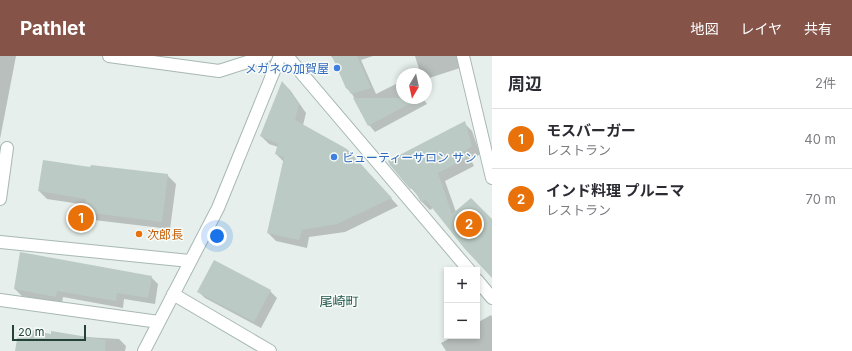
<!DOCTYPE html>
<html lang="ja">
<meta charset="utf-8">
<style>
body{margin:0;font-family:Inter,"Noto Sans JP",sans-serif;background:#f7f7f7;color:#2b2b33}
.controls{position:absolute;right:12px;bottom:12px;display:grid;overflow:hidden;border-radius:0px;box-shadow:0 2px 6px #0003}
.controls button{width:36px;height:36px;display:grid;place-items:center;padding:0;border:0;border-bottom:1px solid #e1e1e2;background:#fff;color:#2b2b33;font:20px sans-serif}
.compass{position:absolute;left:396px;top:12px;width:36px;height:36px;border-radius:50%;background:#fff;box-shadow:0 2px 6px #0003;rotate:189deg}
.scale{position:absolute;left:12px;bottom:10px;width:74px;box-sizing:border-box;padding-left:4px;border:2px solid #24423a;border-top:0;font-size:11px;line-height:14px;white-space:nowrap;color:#24423a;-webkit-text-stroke:3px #f7fbf9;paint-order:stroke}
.you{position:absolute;left:217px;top:180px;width:14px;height:14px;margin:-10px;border:3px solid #fff;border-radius:50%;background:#1a73e8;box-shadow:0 0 0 6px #1a73e833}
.badge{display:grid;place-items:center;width:26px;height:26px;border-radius:50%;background:#855347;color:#fff;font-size:13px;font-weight:700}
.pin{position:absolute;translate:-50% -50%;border:2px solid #fff;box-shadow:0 1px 4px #0006}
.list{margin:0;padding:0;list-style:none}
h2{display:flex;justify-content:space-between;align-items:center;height:52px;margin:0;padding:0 16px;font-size:17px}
h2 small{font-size:13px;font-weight:400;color:#7c7c81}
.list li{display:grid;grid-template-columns:26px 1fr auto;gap:12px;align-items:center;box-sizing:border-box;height:60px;padding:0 16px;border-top:1px solid #e1e1e2}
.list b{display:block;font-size:15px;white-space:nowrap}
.list p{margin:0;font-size:13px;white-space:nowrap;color:#7c7c81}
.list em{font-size:13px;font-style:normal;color:#7c7c81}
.map{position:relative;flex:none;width:492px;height:295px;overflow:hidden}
header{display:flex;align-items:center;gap:24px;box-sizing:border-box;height:56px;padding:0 20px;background:#855347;color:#fff}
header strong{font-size:19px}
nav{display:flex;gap:22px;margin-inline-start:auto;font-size:14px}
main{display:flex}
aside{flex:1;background:#fff}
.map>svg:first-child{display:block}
.shadow{fill:#0003}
.building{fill:#bbcac4}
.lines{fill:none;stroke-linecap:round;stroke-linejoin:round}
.minor-casing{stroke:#a8b8b2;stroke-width:14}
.minor{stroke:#fff;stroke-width:12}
.shop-dot{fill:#3f7fe0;stroke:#f7fbf9;stroke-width:1.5}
.food-dot{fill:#e8710a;stroke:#f7fbf9;stroke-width:1.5}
.labels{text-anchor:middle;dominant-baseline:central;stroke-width:3;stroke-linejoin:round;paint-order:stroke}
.shop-label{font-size:12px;fill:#366cbe;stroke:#f7fbf9;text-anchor:end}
.food-label{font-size:12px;fill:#c56008;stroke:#f7fbf9;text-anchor:start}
.neighbourhood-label{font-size:13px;fill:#1f5548;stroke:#f7fbf9}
</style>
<header>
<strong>Pathlet</strong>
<nav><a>地図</a><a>レイヤ</a><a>共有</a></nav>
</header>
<main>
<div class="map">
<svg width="492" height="295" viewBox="0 0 492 295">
<rect width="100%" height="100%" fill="#e6efeb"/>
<!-- shadow -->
<path class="shadow" d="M0,0H16L0,83Z
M331,0H373L361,4L376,38L402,25V42H423L427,48L375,76L369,69L351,36L346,32L334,4Z
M415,0H456L460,12L426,23V18H421L420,16Z
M283,27L290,34L306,57L303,69L355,102L398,150L345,176L309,181L307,192L276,185L268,177L284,106L276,98L278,91L269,88L261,80Z
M464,67L472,75L480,98L471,104L474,110L445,125L456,156L492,164V221L433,152L430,154L422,146L419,141L391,109Z
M91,112L167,119L176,128L170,173L94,164L86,155L87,149L47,143L39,135Z
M151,221L158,228L155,248L124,243L123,252L63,241L62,247L22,240L15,233Z
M198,235H270L277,242L261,272L205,242Z
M491,259L492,261V295H446L441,287L454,280H477V267Z
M52,279L119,283L126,290L125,295H16Z"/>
<!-- building -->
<path class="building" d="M332,0H357L371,32L351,38L347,32H346Z
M282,25L299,48L295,64L347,93L392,142L337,168L302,174L299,184L267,177L284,101L275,98L278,88L260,80Z
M353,42H420L368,70Z
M465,65L472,90L464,96L467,102L438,117L452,158L471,142L492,163V222L464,192L426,144L421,146L413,132L410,133L390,109L388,105Z
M43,104L90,111L91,109L168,118L162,166L85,156L86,143L38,135Z
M20,196L152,220L148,242L117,237L116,245L57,235L56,241L14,233Z
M214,204L271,234L254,266L197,236Z
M19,272L51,278V275L106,284L105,295H15Z"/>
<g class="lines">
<!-- minor casing -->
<g class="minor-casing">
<path id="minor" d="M109,0L219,15L266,0
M287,0L469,214
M463,0L492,122
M0,143L7,92
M0,186L190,205
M477,224L492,242
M173,238L270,295
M0,244L159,266
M144,295L218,152L280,0"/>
</g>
<!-- minor -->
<use href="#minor" class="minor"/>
</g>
<!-- markers -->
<g class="shop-dot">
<circle cx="337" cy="12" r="4"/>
<circle cx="334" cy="101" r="4"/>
</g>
<circle class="food-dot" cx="139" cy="178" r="4"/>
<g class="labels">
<!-- shop labels -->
<g class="shop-label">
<text x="329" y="12">メガネの加賀屋</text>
<text x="342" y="101" text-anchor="start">ビューティーサロン サン</text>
</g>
<!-- food labels -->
<g class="food-label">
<text x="147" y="178">次郎長</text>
</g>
<!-- neighbourhood labels -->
<g class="neighbourhood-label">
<text x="339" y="245">尾崎町</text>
</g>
</g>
</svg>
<div class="controls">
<button>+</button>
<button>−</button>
</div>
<svg class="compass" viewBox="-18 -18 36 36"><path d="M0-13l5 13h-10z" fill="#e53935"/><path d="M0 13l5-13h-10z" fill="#7c7c81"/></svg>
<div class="scale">20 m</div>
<div class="you"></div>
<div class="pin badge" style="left:81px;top:162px;background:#e8710a">1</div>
<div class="pin badge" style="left:469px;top:168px;background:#e8710a">2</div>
</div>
<aside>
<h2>周辺<small>2件</small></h2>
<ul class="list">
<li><span class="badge" style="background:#e8710a">1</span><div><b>モスバーガー</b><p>レストラン</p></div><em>40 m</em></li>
<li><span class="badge" style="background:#e8710a">2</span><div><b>インド料理 プルニマ</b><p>レストラン</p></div><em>70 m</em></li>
</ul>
</aside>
</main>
